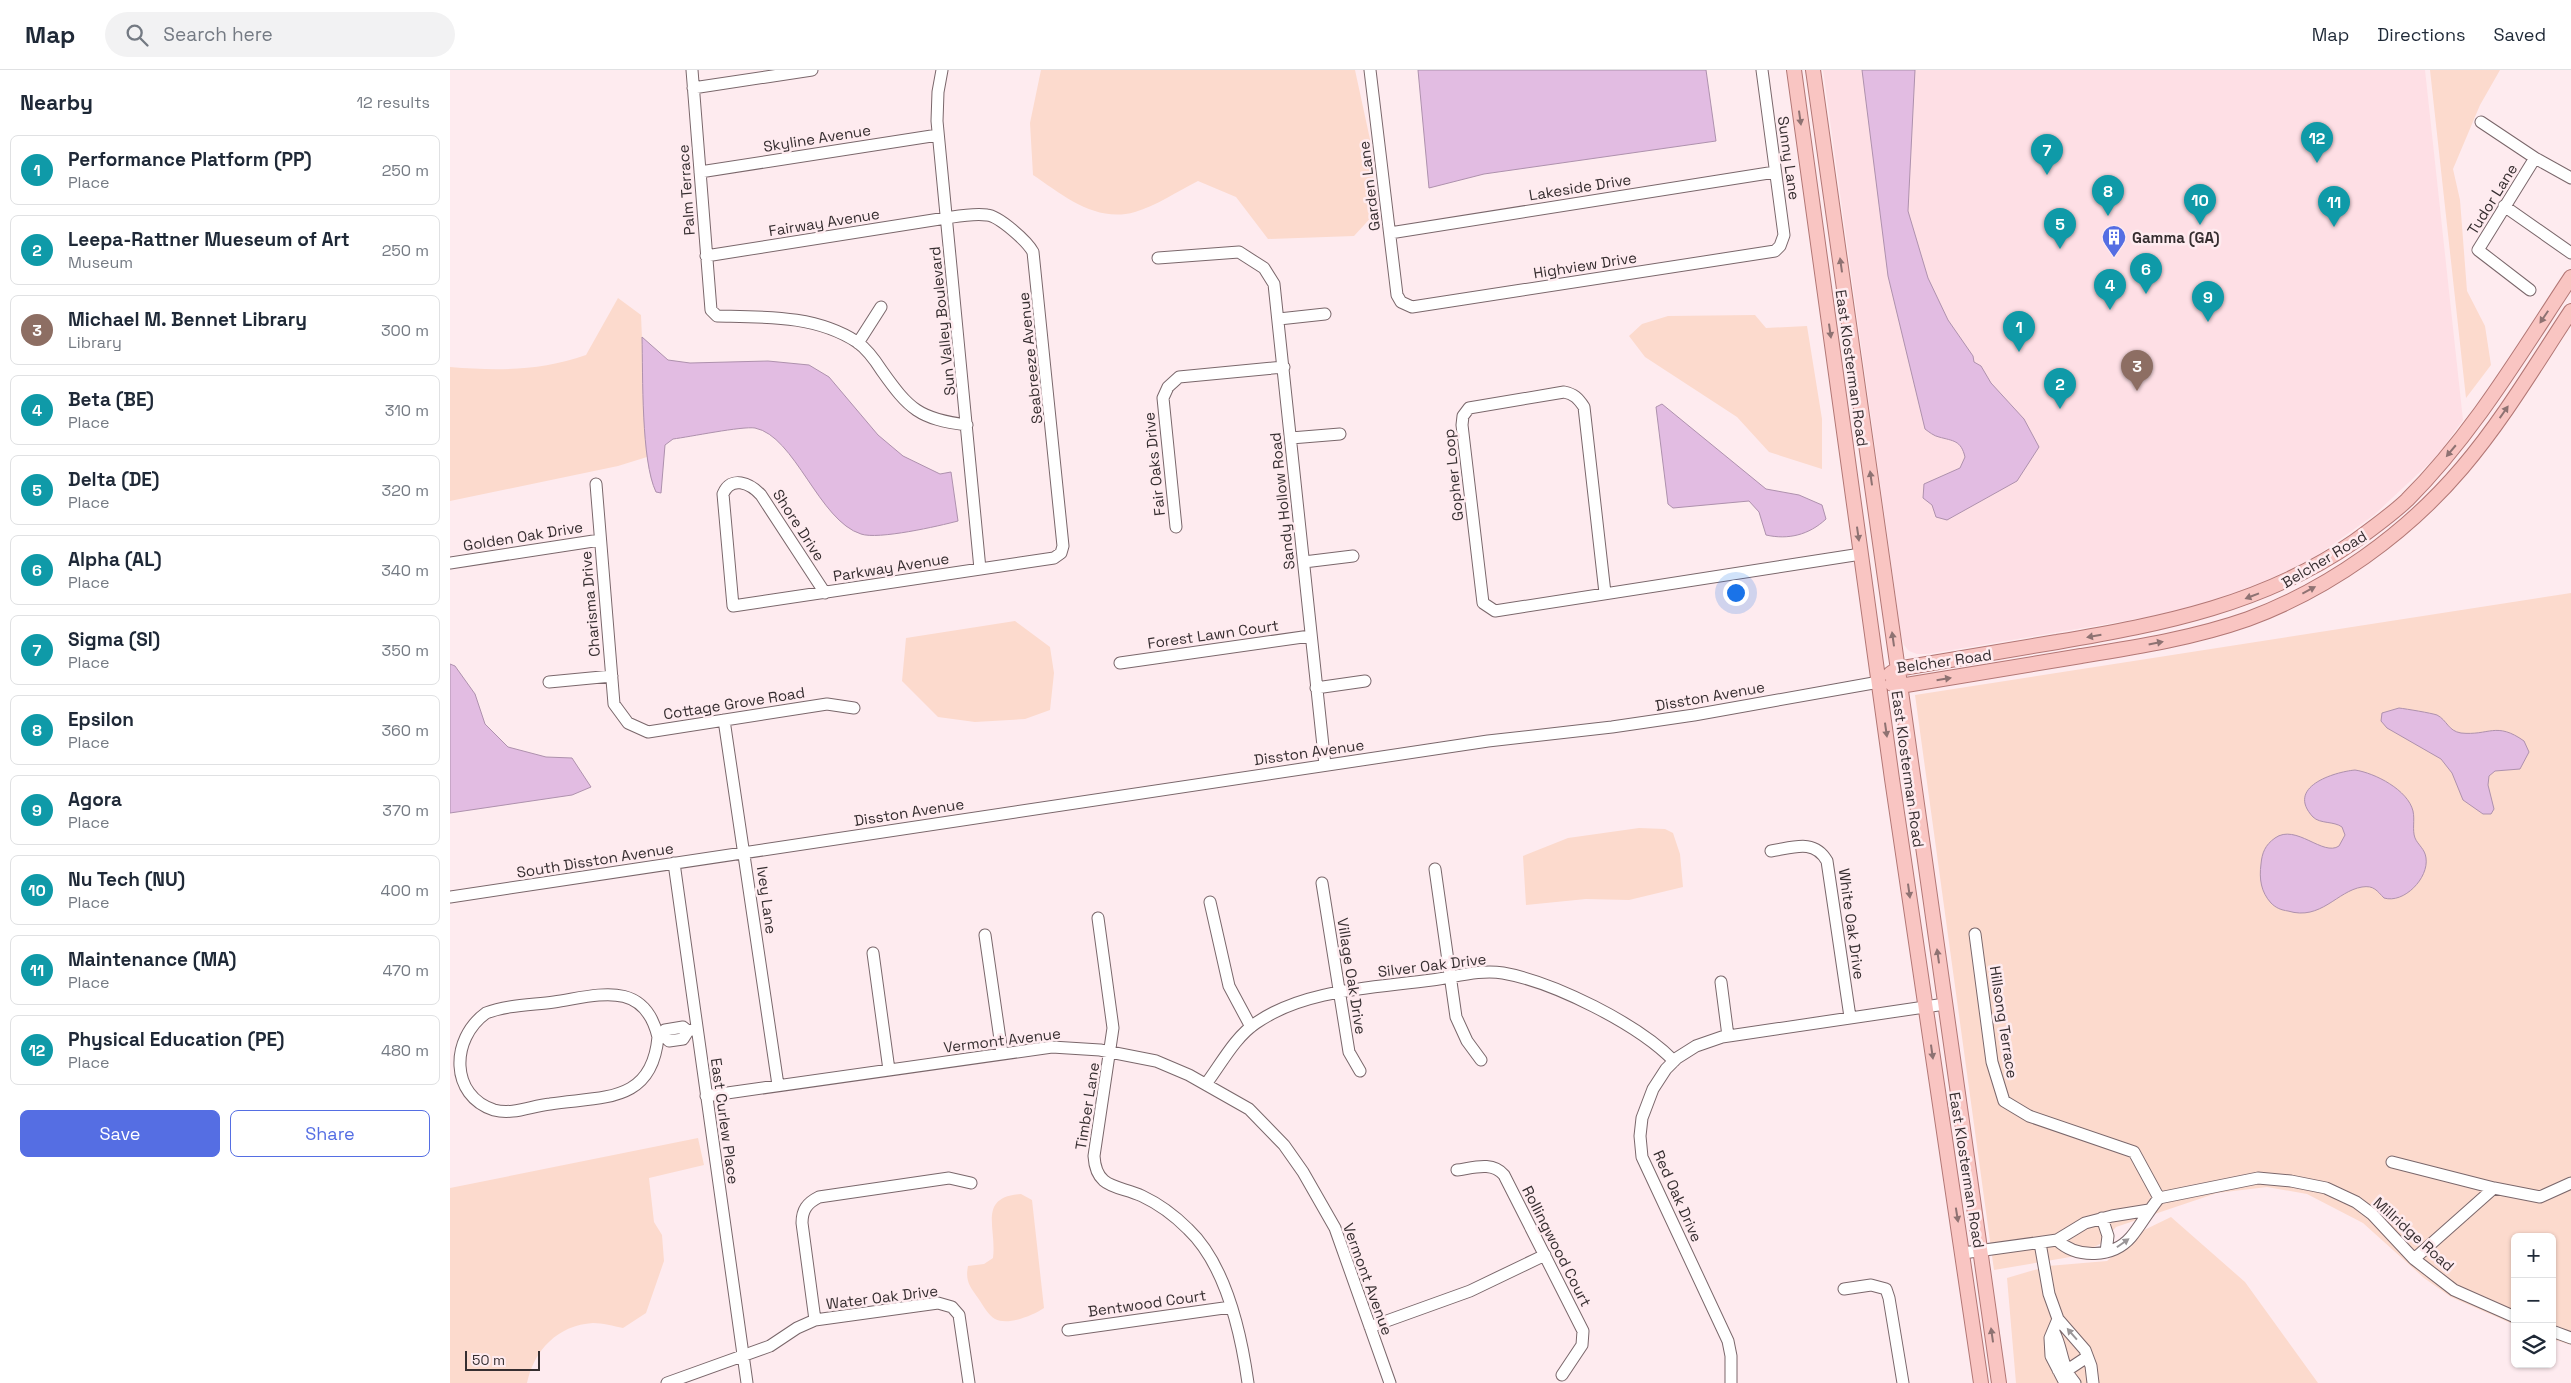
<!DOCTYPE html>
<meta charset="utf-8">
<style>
body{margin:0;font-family:"Space Grotesk",sans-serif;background:#f2f2f3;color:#1f2937}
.controls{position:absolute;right:15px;bottom:15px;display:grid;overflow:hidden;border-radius:8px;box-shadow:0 1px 4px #0004}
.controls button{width:45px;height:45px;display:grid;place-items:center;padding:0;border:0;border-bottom:1px solid #e0e1e3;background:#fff;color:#1f2937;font:25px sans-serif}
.scale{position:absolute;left:15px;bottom:12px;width:75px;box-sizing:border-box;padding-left:5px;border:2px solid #362e30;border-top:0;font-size:14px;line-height:18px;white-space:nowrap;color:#362e30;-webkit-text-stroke:4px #feebef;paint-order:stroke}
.you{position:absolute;left:1285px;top:522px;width:18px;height:18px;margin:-12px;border:4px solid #fff;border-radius:50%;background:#1a73e8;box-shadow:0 0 0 8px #1a73e833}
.badge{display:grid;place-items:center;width:32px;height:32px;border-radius:50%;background:#556ee3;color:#fff;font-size:16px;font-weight:700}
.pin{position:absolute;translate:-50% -41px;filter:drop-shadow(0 1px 2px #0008)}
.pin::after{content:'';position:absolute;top:26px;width:18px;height:15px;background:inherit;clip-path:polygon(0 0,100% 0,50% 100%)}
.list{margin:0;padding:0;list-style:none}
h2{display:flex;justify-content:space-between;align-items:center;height:65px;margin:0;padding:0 20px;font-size:21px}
h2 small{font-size:16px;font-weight:400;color:#747a83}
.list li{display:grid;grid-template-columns:32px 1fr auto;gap:15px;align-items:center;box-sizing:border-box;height:70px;margin:0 10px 10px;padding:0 10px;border:1px solid #e0e1e3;border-radius:8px}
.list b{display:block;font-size:19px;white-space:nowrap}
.list p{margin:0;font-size:16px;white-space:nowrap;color:#747a83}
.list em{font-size:16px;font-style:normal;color:#747a83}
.actions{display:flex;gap:10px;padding:15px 20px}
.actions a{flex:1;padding:11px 0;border:1px solid #556ee3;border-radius:8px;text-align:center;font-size:18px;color:#556ee3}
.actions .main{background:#556ee3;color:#fff}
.icon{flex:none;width:28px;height:28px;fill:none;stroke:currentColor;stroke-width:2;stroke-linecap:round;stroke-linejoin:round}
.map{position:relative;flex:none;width:2121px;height:1313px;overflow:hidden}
header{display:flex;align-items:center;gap:30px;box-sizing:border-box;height:70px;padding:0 25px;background:#fff;border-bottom:1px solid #e0e1e3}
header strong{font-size:24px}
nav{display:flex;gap:28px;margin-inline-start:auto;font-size:18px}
.search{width:350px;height:45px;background:#f2f2f3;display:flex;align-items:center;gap:12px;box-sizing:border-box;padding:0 18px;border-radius:28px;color:#747a83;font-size:19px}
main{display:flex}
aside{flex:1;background:#fff}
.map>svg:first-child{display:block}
.built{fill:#fedfe5}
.green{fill:#fcdacd}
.water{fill:#e2bce2;stroke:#ae91ad}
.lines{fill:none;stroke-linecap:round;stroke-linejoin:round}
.minor-casing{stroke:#7a676b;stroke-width:13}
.major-casing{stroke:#b27775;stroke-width:16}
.minor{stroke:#fff;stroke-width:11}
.major{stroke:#f9c5c2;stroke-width:14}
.oneway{fill:#8e7272}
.oneway2{fill:#9a9698}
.labels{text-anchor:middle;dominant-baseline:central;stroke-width:5;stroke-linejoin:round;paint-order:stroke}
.street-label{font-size:15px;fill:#362e30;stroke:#feebef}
.poi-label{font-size:15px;font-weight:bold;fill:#362e30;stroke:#feebef;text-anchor:start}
</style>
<header>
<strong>Map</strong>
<div class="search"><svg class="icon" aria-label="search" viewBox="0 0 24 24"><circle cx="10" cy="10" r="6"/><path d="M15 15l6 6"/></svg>Search here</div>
<nav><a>Map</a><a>Directions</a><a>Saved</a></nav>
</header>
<main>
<aside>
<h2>Nearby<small>12 results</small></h2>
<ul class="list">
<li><span class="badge" style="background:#0f9aa8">1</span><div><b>Performance Platform (PP)</b><p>Place</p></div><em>250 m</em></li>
<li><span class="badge" style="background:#0f9aa8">2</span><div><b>Leepa-Rattner Mueseum of Art</b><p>Museum</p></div><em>250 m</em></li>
<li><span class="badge" style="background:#8d6e63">3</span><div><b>Michael M. Bennet Library</b><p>Library</p></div><em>300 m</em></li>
<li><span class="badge" style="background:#0f9aa8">4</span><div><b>Beta (BE)</b><p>Place</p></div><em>310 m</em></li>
<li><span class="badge" style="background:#0f9aa8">5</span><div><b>Delta (DE)</b><p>Place</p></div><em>320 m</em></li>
<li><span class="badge" style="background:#0f9aa8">6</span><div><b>Alpha (AL)</b><p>Place</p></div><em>340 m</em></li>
<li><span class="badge" style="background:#0f9aa8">7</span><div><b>Sigma (SI)</b><p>Place</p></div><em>350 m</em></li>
<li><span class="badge" style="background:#0f9aa8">8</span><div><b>Epsilon</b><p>Place</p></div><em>360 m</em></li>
<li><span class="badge" style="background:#0f9aa8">9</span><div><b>Agora</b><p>Place</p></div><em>370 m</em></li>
<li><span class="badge" style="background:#0f9aa8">10</span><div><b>Nu Tech (NU)</b><p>Place</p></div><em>400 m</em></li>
<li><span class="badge" style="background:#0f9aa8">11</span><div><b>Maintenance (MA)</b><p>Place</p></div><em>470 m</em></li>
<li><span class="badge" style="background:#0f9aa8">12</span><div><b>Physical Education (PE)</b><p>Place</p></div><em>480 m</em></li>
</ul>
<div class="actions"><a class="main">Save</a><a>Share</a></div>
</aside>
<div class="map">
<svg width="2121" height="1313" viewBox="0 0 2121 1313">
<rect width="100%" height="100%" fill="#feebef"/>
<!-- built -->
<path class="built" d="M1373,0H1975L2013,350L1987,386L1924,445L1865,487L1812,513L1755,534L1693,548L1478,584H1467L1459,581L1454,575L1451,565Z"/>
<!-- green -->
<path class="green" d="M591,0H905L921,74L926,142L904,166L818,169L786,127L748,111C728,121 706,136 685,142C646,153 614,126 583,105L580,53Z
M1980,0H2050L2030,35L2003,99L2010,130L2017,221L2035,256L2041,295L2016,328Z
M168,228L191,245L197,387L168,396L0,431V297C48,301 90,301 136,285Z
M1305,245L1316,258L1357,256L1372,349V399L1319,382L1287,347L1195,287L1179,266L1192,254L1218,246Z
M2121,523V1275L2102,1269V1167H2065V1255L2001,1227L1974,1208L1913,1153L1857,1124L1817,1117L1767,1123L1666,1157L1652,1173L1626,1186L1544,1200L1465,625Z
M565,551L600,577L604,603L600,640L575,649L525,652L488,647L452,611L456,568Z
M1189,758L1215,759L1223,763L1230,784L1233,817L1179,830L1136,829L1076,835L1073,786L1118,768Z
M248,1068L254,1095L199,1108L204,1152L212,1165L214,1191L196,1243L173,1258C164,1256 152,1253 143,1253C108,1255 84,1280 77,1313H0V1118Z
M571,1124L582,1130L594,1238C584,1245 558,1256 545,1249C538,1245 533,1235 528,1228C520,1217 515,1211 518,1196L534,1194L543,1188C547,1158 527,1127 571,1124Z
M1721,1147L1795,1212L1868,1313H1566L1557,1208L1598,1196L1657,1191L1688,1163Z"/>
<!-- water -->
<path class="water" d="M968,0H1256L1266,71L1034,104L979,118Z
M1412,0H1465L1458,141L1478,208L1498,250L1523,286L1524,292L1531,296L1541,313L1574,349L1589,377L1567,411L1497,450L1486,447L1482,435L1473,428L1474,414L1510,398L1515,387C1511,370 1503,371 1489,367C1484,366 1479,362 1475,359L1438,206Z
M192,267L218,290L240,293L318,291L359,295L379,307L428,365L453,386L490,404L501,402L508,451C489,456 428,470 411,464C369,451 345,366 305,358C292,356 239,367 223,369L215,375L211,423L206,422C191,391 193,305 192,267Z
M1212,334L1316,419L1349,425L1372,435L1376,449C1359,465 1338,470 1316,465L1309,442L1299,431L1223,438L1218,434L1206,337Z
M0,594L5,596L25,624L35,654L58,677L96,687L122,688L141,717L122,725L0,743Z
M1949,638C1957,639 1981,643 1987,645C1997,650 1998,661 2011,663C2039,666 2046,651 2074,671L2079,682L2070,699L2045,701L2039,706L2038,715L2044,739L2041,744H2033L2013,730L2002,703L1991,689L1937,658L1931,651L1932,643Z
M1905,700C1925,703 1958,720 1963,741C1965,750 1962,760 1965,768C1968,775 1975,779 1976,788C1979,808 1954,834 1934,828C1927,821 1924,815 1912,817C1887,821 1871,851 1838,841C1831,840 1826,838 1821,833C1811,822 1809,809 1811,794C1812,783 1815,775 1825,768C1846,753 1873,787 1889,776L1895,765L1892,757C1884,751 1870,754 1863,747C1835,717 1884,702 1905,700Z"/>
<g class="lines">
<!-- minor casing -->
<g class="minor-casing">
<path id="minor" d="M242,0L261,240L267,246C315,247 366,245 407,272C417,279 425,290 432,301C459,339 469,349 517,355
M492,0L488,22L487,51L530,499
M920,0L947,225L951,232L962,237L1325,181L1330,176L1334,165L1312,0
M243,18L362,0
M2031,52L2085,88L2121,108
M250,102L488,65
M2054,136L2121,183
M940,163L1325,102
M256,186L496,148C509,146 524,143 537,145C549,146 577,171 583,182L613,476L611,483L604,488L283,536L273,424C281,405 300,413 311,425L375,523
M708,188L789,182L814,198L824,214L875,695
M2080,220L2028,180L2085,88
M829,249L875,244
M408,273L431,237
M841,368L890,364
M146,414L164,634L178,653L198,662L377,634L404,638
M726,457L713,328L718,317L729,307L834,297
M854,492L903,486
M0,493L150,470
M1155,523L1134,337C1128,328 1124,324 1114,322L1019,338L1013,346L1012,355L1033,533L1045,541L1411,484
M670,593L860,566
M99,612L162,606
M866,618L915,611
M274,650L328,1015
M1321,781C1342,778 1364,768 1377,791L1400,947
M224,793L297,1313
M985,799L1006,947L1017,971L1031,990
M872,813L899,982L910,1001
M0,827L1038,671L1162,657L1244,645L1429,612
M760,832L779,916L801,957
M648,848L663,958L644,1086C646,1120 669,1115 692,1126C709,1134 725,1146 738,1159C776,1195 791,1263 798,1313
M1525,864L1542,992L1554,1031L1579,1046L1684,1082L1709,1128
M535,865L552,983
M423,883L439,1000
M1271,912L1278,966
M238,961L233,969L219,971L214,966L215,960L233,957L238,961L247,959
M208,967C202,1034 152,1026 100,1034C81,1036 63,1045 44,1040C0,1026 0,969 36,943C57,935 81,935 104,932C146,926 194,908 208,967L214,966
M756,1014C771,994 785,967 806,953C855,919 924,918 982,910C1005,907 1030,899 1053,903C1104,912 1188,954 1224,991
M256,1026L602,977L650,980L706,991L739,1005L799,1039L834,1075L853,1102L885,1158L940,1313
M1942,1092L2044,1118L2090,1127L2121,1113
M1007,1100C1023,1098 1042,1091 1054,1105L1133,1261L1132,1275L1112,1305
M1652,1148L1658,1166L1656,1182
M1607,1170C1627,1189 1663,1188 1681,1167C1691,1155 1699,1140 1709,1128L1808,1108L1841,1111L1876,1118L1906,1132L1922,1144L1964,1189L2004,1220L2065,1247
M1590,1173L1599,1224L1608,1249L1635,1280L1641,1296L1643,1313
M1513,1183L1607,1170L1635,1153L1662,1146L1699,1140
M1964,1189L2044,1118
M1394,1219L1421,1215L1436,1219L1439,1228L1453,1313
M1608,1249L1600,1268L1601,1286L1615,1313
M365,1250L352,1153C352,1140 357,1133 369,1127L499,1108L521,1113
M920,1257L1020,1221L1095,1185
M618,1260L781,1237
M2102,1261L2121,1268
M1604,1262C1613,1279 1611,1298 1625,1313
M1608,1300L1622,1297L1637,1287
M217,1313L320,1276L347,1258L365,1250L488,1233L502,1237L509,1245L519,1313
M1281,1313V1286L1278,1271L1192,1087L1190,1066L1192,1048L1203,1019L1216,999L1227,988L1246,976L1272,967L1495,934"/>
</g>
<!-- major casing -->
<g class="major-casing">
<path id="major" d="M1344,0L1442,709L1531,1313
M1363,0L1549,1313
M1440,604L1447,599C1501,590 1554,581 1607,572C1713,554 1815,534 1905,471C1923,458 1941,445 1957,430C2023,364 2070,284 2121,207
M1442,614L1450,616C1511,606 1571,596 1631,586C1687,577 1744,568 1798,549C1879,519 1956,464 2012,398C2053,350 2086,294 2121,241"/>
</g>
<!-- minor -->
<use href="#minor" class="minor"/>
<!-- major -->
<use href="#major" class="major"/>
</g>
<!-- one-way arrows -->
<defs><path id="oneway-solid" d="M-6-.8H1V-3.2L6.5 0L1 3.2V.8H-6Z" transform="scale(1.25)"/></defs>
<g class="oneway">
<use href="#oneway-solid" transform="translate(1350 48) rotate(82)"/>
<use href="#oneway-solid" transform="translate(1391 195) rotate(-98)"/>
<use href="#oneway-solid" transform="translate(2094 247) rotate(124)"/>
<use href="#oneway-solid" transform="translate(1380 261) rotate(82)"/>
<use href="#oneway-solid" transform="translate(2054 342) rotate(-55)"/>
<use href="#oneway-solid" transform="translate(2001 381) rotate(130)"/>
<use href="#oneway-solid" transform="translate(1421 408) rotate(-98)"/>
<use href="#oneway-solid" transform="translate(1408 464) rotate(82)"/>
<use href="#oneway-solid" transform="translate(1859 520) rotate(-28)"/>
<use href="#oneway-solid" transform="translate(1802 526) rotate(159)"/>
<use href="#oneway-solid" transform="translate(1644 566) rotate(170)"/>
<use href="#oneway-solid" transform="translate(1443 569) rotate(-98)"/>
<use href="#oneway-solid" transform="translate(1706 573) rotate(-11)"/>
<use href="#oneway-solid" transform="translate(1494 609) rotate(-9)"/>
<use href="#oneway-solid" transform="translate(1436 660) rotate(82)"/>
<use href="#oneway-solid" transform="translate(1459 821) rotate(82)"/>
<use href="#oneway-solid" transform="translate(1488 886) rotate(-98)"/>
<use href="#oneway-solid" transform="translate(1482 982) rotate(82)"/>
<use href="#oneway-solid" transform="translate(1507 1145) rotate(81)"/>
<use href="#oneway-solid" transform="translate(1542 1265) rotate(-98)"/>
</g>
<g class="oneway2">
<use href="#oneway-solid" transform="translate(1673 1173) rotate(-35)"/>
<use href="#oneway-solid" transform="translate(1622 1264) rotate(-131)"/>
</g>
<!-- icons -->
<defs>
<g id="building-pin" transform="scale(1.25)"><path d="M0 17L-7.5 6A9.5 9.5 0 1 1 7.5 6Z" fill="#556ee3" stroke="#feebef"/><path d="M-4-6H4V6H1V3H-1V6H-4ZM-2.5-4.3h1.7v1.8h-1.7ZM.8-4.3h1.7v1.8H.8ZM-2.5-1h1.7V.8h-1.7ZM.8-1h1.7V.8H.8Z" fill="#fff"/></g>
</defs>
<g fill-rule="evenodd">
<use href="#building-pin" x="1664" y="167"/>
</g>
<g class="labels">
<!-- street labels -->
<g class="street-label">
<text transform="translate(367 68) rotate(-9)">Skyline Avenue</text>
<text transform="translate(1339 88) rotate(82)">Sunny Lane</text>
<text transform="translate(919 116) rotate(-97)">Garden Lane</text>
<text transform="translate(1130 117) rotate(-9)">Lakeside Drive</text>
<text transform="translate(236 120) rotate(-94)">Palm Terrace</text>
<text transform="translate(2042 129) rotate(-58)">Tudor Lane</text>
<text transform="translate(374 152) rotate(-9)">Fairway Avenue</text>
<text transform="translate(1135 195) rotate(-9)">Highview Drive</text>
<text transform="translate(492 251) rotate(-96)">Sun Valley Boulevard</text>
<text transform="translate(580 288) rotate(-96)">Seabreeze Avenue</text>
<text transform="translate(1402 298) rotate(82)">East Klosterman Road</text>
<text transform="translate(704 394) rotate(-96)">Fair Oaks Drive</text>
<text transform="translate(1003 405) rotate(-96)">Gopher Loop</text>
<text transform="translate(832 431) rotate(-96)">Sandy Hollow Road</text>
<text transform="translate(349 455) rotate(57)">Shore Drive</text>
<text transform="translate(73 466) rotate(-9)">Golden Oak Drive</text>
<text transform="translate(1874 489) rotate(-31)">Belcher Road</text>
<text transform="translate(441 497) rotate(-9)">Parkway Avenue</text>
<text transform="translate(140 534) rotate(-95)">Charisma Drive</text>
<text transform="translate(763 564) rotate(-8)">Forest Lawn Court</text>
<text transform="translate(1494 591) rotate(-8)">Belcher Road</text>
<text transform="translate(1260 626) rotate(-10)">Disston Avenue</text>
<text transform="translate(284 633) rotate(-9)">Cottage Grove Road</text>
<text transform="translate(859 682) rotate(-8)">Disston Avenue</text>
<text transform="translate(1458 699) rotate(82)">East Klosterman Road</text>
<text transform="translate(459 742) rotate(-9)">Disston Avenue</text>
<text transform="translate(145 790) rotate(-9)">South Disston Avenue</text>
<text transform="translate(317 830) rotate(82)">Ivey Lane</text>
<text transform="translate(1402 854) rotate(82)">White Oak Drive</text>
<text transform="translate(982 895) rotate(-7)">Silver Oak Drive</text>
<text transform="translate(902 906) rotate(81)">Village Oak Drive</text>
<text transform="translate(1554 952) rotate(81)">Hillsong Terrace</text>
<text transform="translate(552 970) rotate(-7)">Vermont Avenue</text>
<text transform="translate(637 1036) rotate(-81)">Timber Lane</text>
<text transform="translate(275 1051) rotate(82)">East Curlew Place</text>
<text transform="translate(1517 1100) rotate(81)">East Klosterman Road</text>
<text transform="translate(1228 1126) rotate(66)">Red Oak Drive</text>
<text transform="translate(1964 1164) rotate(42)">Millridge Road</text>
<text transform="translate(1107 1176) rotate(63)">Rollingwood Court</text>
<text transform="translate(918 1209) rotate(70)">Vermont Avenue</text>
<text transform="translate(432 1227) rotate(-7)">Water Oak Drive</text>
<text transform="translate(697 1233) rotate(-8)">Bentwood Court</text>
</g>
<!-- poi labels -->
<g class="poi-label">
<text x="1682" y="167">Gamma (GA)</text>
</g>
</g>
</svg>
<div class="controls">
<button>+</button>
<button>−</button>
<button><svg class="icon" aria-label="layers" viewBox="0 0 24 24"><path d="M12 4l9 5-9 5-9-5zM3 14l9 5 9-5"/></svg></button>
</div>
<div class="scale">50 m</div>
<div class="you"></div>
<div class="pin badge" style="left:1569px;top:282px;background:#0f9aa8">1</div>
<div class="pin badge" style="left:1610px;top:339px;background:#0f9aa8">2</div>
<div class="pin badge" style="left:1687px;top:321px;background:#8d6e63">3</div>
<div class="pin badge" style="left:1660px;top:240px;background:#0f9aa8">4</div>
<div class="pin badge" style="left:1610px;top:179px;background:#0f9aa8">5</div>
<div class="pin badge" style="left:1696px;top:224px;background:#0f9aa8">6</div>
<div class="pin badge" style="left:1597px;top:105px;background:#0f9aa8">7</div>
<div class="pin badge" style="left:1658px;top:146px;background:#0f9aa8">8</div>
<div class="pin badge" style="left:1758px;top:252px;background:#0f9aa8">9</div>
<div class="pin badge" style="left:1750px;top:155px;background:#0f9aa8">10</div>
<div class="pin badge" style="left:1884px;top:157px;background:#0f9aa8">11</div>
<div class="pin badge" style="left:1867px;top:93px;background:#0f9aa8">12</div>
</div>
</main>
